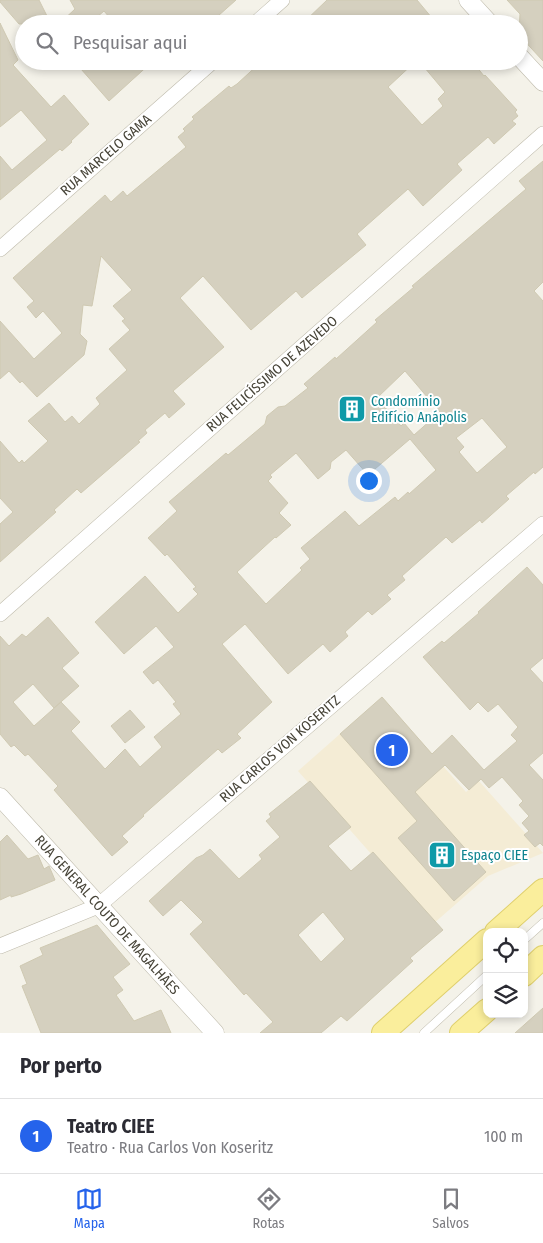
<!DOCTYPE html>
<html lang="pt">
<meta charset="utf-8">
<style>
body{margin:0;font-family:"Fira Sans Condensed",sans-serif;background:#f7f7f7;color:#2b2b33}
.controls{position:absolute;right:15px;bottom:15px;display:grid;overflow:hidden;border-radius:10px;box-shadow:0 2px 8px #0003}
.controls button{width:45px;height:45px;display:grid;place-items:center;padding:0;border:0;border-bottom:1px solid #e1e1e2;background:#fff;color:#2b2b33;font:25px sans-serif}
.you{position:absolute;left:368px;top:480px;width:18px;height:18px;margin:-12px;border:4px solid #fff;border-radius:50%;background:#1a73e8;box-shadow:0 0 0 8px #1a73e833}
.badge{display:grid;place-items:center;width:32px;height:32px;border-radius:50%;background:#2563eb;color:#fff;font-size:16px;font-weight:700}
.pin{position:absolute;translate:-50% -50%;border:2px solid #fff;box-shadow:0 1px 5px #0006}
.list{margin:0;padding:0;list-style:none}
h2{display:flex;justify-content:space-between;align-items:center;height:65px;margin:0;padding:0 20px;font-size:21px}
h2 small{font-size:16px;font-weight:400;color:#7c7c81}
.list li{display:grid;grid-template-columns:32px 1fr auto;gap:15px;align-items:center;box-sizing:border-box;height:75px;padding:0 20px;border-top:1px solid #e1e1e2}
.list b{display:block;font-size:19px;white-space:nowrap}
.list p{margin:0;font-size:16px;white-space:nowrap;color:#7c7c81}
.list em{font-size:16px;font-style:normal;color:#7c7c81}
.icon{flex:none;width:28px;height:28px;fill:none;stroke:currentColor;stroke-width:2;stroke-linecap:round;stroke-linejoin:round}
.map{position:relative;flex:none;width:543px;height:1033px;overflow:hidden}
.search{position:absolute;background:#fff;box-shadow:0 2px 8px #0003;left:15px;right:15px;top:15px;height:55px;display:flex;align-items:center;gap:12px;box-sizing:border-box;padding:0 18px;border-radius:28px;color:#7c7c81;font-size:19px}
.sheet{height:140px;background:#fff}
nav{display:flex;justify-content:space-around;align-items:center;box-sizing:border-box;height:70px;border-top:1px solid #e1e1e2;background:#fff;font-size:14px;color:#7c7c81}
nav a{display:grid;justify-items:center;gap:2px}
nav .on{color:#2563eb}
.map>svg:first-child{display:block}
.commercial{fill:#f4ecd5}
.building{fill:#d5d0bf;stroke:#cfc9b2;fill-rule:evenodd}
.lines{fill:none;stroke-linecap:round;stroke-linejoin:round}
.service-casing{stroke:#bfbbac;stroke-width:9}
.minor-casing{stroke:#bfbbac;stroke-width:16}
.tertiary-casing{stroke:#bfbbac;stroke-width:19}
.primary-casing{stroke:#dfcf6c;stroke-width:24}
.service{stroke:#fff;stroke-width:8}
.minor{stroke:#fff;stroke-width:15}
.tertiary{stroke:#fff;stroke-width:18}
.primary{stroke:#faee9c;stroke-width:22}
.labels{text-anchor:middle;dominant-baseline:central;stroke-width:4;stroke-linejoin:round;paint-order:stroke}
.street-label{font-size:14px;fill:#474438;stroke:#fff}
.culture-label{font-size:14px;fill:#0d838f;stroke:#fff;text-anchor:start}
</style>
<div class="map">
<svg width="543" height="1033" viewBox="0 0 543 1033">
<rect width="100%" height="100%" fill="#f4f2e9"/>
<!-- commercial -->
<path class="commercial" d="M382,697L466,792L479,781L543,853L488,876L433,924L298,771Z"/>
<!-- building -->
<path class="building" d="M0,0H39L51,24H19L0,2Z
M70,0H236L209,24H115L104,11L89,24H59L75,9Z
M327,0H417L437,24H302Z
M507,0H543V61L519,35L520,14Z
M0,23L18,60L13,65L51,107L64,95L89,124L71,141L72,142L62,151L60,149L0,200V156L12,170L47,140L21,110L0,127Z
M74,61H153L109,101Z
M262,61H416L388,87L422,125L443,106L438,99L445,92L419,61H472L484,76L485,75L517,110L515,112L518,116L512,121L516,124L494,144L488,137L457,164L462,170L423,206L408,189L357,234L366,245L302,298L296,291L251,330L203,276L180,298L224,347L173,391L185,404L169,418L165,413L145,430L147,433L138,441L140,442L81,493L77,489L54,510L56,512L0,562V524L13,512L0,498V441L19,463L22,460L24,463L48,441L28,421L49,403L65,422L72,416L79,424L100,404L96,398L127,370L109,349L130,330L122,321L125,319L113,306L132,290L101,256L92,306L83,305L80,334L87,341L84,355L37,397L22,381L20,383L9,371L0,379V321L34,359L62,333L43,311L36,318L27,307L34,301L13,278L105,195L111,202L123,191L127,196L186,147L178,137L185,131L183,129L194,119L192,117L229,86L231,88L237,84Z
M543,161V282L534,291L543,301V467L535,474L534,472L506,496L509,499L482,523L480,520L452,543L446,537L402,576L405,580L387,595L391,599L372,615L368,611L345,632L348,636L330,652L323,644L288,674L245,624L222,644L272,702L237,734L241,738L222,753L218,749L143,815L144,816L122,836L128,842L112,856L54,790L58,786L28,754L25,756L14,745L11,747L0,734V636L9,646L22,634L26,637L48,617L79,653L62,668L79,686L54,708L33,684L13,702L34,726L61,702L80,722L71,731L105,769L125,749L140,767L162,747L154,737L181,714L173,704L176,702L158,680L153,684L143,672L174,647L156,626L124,654L95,622L145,576L178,613L198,594L193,589L196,587L167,554L165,556L148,538L177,511L169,502L226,453L228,455L240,445L265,424L267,416L278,407L285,406L308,388L304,384L335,357L336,359L377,322L375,320L414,287L412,286L526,189L519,181ZM405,371L440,412L414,435L404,423L401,426L377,398ZM482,418L507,447L477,473L459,452L464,447L456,438ZM410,439L436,470L409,494L408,492L398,501L395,497L359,526L345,511L301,548L310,559L300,568L302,570L266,604L237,572L275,537L276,538L291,525L279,513L288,503L268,481L272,477L270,475L296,453L318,479L330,469L331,462L346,450L368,475Z
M527,567L543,585V658L530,669L543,683V753L529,765L543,780V846L540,843L535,847L524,835L529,831L522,823L529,816L519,805L523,801L502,777L489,788L481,779L469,790L445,765L415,792L486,872L454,901L398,838L417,821L340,734L382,697L432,754L452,735L484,770L517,741L511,735L518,727L498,704L488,712L478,702L470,710L423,657L442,641L444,643L479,613L478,612Z
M130,710L145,727L125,743L111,726Z
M310,781L351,827L328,846L351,871L373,852L443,930L410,958L413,961L347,1021L341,1016L321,1033H260L273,1022L246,993L244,995L190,934L203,922L181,900L163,916L149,901L196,858L203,855L210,849L239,879L262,859L259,855L280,837L266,821L271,817L269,814ZM323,912L345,939L321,962L298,935Z
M7,835L28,859L38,855L44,869L49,866L55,880L21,894L11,897V895L0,900V842Z
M97,925L130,964L113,977L123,990L116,995L134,1021L161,1010L171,1033H41L22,986L27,984L20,966L43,955L40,948Z
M543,1008V1033H515Z"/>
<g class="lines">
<!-- service casing -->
<g class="service-casing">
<path id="service" d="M524,940L543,923
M424,1033L487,975"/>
</g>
<!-- minor casing -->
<g class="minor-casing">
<path id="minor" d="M255,24L282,0
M0,249L213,61
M0,614L543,134
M0,946L98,906L543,524"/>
</g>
<!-- tertiary casing -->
<g class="tertiary-casing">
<path id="tertiary" d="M468,0L490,24
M519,56L543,82
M0,797L215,1033"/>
</g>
<!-- primary casing -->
<g class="primary-casing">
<path id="primary" d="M496,932L543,890
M524,975L543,957
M383,1033L487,940
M461,1033L487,1010"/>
</g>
<!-- service -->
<use href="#service" class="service"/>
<!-- minor -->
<use href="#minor" class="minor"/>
<!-- tertiary -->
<use href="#tertiary" class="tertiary"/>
<!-- primary -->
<use href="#primary" class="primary"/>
</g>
<!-- icons -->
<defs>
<g id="building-square" transform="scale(1.4375)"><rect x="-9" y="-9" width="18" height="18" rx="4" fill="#0f9aa8" stroke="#fff"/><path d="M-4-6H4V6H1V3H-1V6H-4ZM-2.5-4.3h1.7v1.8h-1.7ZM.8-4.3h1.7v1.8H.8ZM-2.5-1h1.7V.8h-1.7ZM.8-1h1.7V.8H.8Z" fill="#fff"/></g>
</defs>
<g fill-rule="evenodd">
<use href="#building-square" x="352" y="409"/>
<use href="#building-square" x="442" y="855"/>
</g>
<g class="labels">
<!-- street labels -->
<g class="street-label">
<text transform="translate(106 155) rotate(-41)">RUA MARCELO GAMA</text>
<text transform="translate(272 374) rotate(-41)">RUA FELICÍSSIMO DE AZEVEDO</text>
<text transform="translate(280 749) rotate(-41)">RUA CARLOS VON KOSERITZ</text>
<text transform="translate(107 915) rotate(48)">RUA GENERAL COUTO DE MAGALHÃES</text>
</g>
<!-- culture labels -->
<g class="culture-label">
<text x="371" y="401">Condomínio<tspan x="371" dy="16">Edifício Anápolis</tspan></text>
<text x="461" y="855">Espaço CIEE</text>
</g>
</g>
</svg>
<div class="controls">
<button><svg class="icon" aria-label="locate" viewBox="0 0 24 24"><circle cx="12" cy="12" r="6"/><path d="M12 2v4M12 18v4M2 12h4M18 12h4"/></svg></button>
<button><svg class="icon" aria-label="layers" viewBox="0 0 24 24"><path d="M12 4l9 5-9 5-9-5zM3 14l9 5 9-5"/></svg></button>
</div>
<div class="you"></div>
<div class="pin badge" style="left:392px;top:750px">1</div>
<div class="search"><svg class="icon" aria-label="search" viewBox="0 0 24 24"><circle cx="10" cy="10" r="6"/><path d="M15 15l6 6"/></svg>Pesquisar aqui</div>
</div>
<section class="sheet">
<h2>Por perto<small></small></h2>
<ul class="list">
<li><span class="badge">1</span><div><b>Teatro CIEE</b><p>Teatro · Rua Carlos Von Koseritz</p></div><em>100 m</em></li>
</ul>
</section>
<nav>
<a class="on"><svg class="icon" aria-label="map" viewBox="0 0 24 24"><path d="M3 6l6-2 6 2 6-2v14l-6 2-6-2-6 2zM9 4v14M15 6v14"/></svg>Mapa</a>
<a><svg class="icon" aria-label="directions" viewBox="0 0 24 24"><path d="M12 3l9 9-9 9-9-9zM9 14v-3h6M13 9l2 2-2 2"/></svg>Rotas</a>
<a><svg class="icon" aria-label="saved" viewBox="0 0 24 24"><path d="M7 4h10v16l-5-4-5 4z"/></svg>Salvos</a>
</nav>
